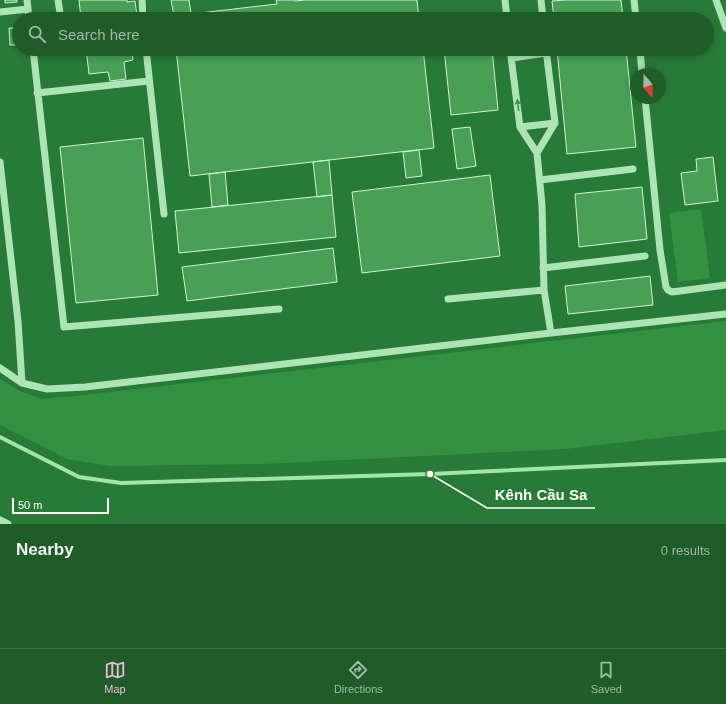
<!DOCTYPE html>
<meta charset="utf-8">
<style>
body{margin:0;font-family:Arial,sans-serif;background:#266230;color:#f1f3f6}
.compass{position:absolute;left:630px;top:68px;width:36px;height:36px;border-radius:50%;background:#1e5c28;box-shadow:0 2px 6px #0003;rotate:160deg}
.scale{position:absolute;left:12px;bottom:10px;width:97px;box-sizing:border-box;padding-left:4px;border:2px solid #fff;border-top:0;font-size:11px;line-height:14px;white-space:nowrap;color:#fff;-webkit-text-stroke:3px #287b36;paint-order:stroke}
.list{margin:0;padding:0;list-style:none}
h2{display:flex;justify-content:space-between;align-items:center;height:52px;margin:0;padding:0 16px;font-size:17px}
h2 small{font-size:13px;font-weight:400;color:#a1baa8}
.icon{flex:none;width:22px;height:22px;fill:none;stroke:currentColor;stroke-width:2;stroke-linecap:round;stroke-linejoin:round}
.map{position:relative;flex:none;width:726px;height:524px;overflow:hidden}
.search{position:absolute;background:#1e5c28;box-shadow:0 2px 6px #0003;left:12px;right:12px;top:12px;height:44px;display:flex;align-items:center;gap:10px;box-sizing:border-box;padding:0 14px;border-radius:22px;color:#a1baa8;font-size:15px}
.sheet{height:124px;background:#1e5c28}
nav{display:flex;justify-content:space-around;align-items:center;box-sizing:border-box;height:56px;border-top:1px solid #3c7145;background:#1e5c28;font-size:11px;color:#a1baa8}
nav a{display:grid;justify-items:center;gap:2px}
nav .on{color:#eeb9e0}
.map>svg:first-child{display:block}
.green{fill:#339242}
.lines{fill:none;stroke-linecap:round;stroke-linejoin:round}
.stream{stroke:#a1e4ab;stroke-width:4}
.building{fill:#48a057;stroke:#cff3d4}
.minor{stroke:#ace4b5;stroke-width:7}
.oneway{fill:#42904f}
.leader{fill:none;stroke:#fff;stroke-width:1.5}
.callout-dot{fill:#fff;stroke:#287b36;stroke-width:1.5}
.callout-label{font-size:15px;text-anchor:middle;font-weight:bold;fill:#fff;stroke:#287b36;stroke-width:3.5;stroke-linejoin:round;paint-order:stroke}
</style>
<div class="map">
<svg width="726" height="524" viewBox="0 0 726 524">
<rect width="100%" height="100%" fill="#287b36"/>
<!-- green -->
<path class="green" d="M701,209L710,278L678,282L669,213Z
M726,321V430L565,449L263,464L111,466L67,459L0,425V379L20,391L42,399L75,396Z"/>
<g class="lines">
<!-- stream -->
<path class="stream" d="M0,437L79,477L121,483L430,474L726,460"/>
</g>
<!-- building -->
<path class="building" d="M5,0H17V2L5,3Z
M79,0H127V2L135,1L137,16L127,17V19H81Z
M171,0H189L191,14L277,4L276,0H294V1L306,0H417L419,19H173L172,16H174Z
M566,0H621L623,19H554L552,1Z
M488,15L489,19H450Z
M9,28H19V45H10Z
M86,49H132L133,60L124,62L126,79L110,81L108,72L89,74Z
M176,49H423L434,148L190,176Z
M444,49H492L498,110L451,115Z
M557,49H626L636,147L567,154Z
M470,127L476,166L457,169L452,129Z
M143,138L158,295L76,303L60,147Z
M419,150L422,176L406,178L403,152Z
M713,157L718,201L685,205L681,173L697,171L696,159Z
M329,160L332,195L317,197L313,162Z
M225,172L228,205L212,207L209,174Z
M490,175L500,256L362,273L352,192Z
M642,187L647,239L579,247L575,194Z
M332,195L336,237L179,253L175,211Z
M333,248L337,282L187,301L182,267Z
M650,276L653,305L568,314L565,286Z"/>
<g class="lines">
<!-- minor -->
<path class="minor" d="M58,0L61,19
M142,0L143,19
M505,0L507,19
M541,0L543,19
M634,0L636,19
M716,0L726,28
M28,9L29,19
M0,12L28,9L27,0
M33,49L64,327L279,309
M146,49L164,214
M510,49L520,127L537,153L542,205L544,290L551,333
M640,49L642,74
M512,58L546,53
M37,93L149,81
M645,98L660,250L666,287L668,290L672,292L726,285
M520,127L555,123
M537,153L555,123L546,49
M0,162L18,321L22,383
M540,180L633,169
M543,268L645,256
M448,299L544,290
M0,368L22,383L47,389L85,387L551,333L726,314
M0,520L8,524"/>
</g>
<!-- one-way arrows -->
<defs><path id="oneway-solid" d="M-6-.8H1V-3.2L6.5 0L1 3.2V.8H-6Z"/></defs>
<use class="oneway" href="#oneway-solid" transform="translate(518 105) rotate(-97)"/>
<!-- callouts -->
<path class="leader" d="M430 474L487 508H595"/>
<circle class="callout-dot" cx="430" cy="474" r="4"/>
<g class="callout-label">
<text x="541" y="500">Kênh Cầu Sa</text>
</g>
</svg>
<svg class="compass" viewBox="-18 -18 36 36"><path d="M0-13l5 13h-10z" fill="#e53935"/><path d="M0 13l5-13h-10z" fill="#a1baa8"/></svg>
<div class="scale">50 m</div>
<div class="search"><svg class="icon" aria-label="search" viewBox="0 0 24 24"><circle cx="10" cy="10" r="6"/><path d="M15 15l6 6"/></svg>Search here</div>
</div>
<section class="sheet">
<h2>Nearby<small>0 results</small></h2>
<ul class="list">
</ul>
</section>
<nav>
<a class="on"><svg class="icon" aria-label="map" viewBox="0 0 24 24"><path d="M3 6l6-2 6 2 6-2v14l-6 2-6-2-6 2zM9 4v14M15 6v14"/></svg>Map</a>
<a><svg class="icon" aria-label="directions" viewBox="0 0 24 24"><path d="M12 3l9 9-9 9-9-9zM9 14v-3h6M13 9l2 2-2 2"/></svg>Directions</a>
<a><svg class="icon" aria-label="saved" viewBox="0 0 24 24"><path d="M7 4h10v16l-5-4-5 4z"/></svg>Saved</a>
</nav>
